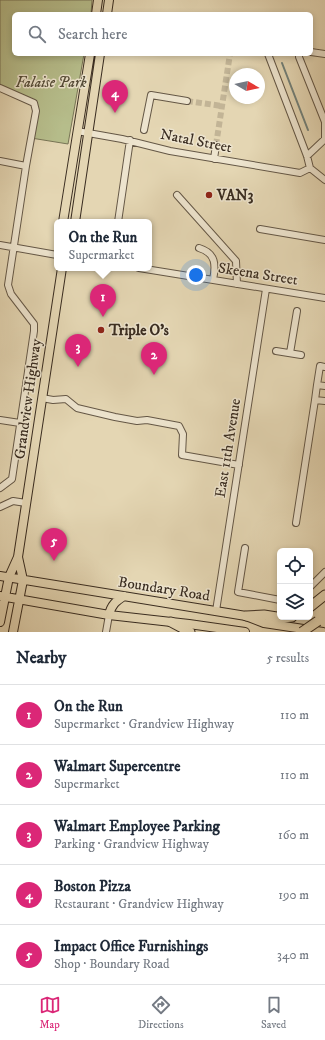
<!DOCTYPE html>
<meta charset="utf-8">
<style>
body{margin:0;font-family:"IM FELL DW Pica",serif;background:#f6f6f7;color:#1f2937}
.controls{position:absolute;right:12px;bottom:12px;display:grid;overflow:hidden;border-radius:6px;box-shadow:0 2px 6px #0003}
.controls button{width:36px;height:36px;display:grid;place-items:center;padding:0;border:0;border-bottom:1px solid #e0e1e3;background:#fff;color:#1f2937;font:20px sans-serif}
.compass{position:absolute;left:229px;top:68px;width:36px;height:36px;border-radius:50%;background:#fff;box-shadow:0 2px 6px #0003;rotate:99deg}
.you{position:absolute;left:196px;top:275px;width:14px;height:14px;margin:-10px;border:3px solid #fff;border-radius:50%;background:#1a73e8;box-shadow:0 0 0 6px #1a73e833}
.badge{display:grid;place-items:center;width:26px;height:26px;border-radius:50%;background:#db2777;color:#fff;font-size:13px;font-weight:700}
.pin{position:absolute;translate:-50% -33px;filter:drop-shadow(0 1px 2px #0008)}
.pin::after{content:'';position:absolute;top:21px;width:14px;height:12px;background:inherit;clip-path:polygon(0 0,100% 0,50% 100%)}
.popup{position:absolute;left:54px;top:219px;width:98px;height:52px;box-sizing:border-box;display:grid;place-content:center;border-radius:6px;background:#fff;filter:drop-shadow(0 1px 3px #0005);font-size:13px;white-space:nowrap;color:#747a83}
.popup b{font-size:15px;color:#1f2937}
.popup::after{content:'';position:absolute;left:50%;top:100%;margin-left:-8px;border:8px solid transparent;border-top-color:#fff}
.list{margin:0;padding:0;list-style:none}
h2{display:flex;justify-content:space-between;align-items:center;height:52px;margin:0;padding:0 16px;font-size:17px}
h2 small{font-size:13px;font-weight:400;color:#747a83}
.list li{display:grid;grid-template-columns:26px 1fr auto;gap:12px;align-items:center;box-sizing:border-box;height:60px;padding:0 16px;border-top:1px solid #e0e1e3}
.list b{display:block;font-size:15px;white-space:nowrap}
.list p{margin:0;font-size:13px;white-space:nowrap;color:#747a83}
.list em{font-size:13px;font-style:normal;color:#747a83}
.icon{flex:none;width:22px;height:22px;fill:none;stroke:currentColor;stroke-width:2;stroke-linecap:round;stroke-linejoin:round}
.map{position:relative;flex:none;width:325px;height:632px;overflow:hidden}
.search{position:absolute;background:#fff;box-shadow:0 2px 6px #0003;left:12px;right:12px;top:12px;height:44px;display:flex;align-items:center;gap:10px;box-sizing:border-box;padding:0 14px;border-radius:6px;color:#747a83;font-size:15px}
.sheet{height:352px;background:#fff}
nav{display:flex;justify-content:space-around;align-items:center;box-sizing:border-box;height:56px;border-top:1px solid #e0e1e3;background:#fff;font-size:11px;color:#747a83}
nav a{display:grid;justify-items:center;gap:2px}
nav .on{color:#db2777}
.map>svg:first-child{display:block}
.green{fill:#b6bd8b;stroke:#787556}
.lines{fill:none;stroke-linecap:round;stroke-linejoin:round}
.stream{stroke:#728079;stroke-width:2}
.minor-tunnel{stroke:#c2b496;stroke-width:6;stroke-dasharray:6 3;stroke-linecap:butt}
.minor-casing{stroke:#645746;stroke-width:8}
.major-casing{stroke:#3a2d21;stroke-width:10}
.highway-casing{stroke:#3a2d21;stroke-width:11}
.minor{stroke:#ede4ce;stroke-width:6}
.major{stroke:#e4d6b3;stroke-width:8}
.highway{stroke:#e4d6b3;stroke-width:9}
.highway-bridge-casing{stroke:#3a2d21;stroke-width:11;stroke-linecap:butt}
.highway-bridge{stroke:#e4d6b3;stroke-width:9}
.poi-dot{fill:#8f2418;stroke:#ede4ce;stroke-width:1.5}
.labels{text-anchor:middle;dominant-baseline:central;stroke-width:3;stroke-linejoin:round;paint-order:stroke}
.park-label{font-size:15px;font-style:italic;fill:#534a36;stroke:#ede4ce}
.street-label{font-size:15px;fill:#3a2d21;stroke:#ede4ce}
.poi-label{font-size:15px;font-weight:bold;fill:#3a2d21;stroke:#ede4ce;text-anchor:start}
</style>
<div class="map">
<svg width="325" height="632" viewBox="0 0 325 632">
<rect width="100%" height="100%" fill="#e4d6b3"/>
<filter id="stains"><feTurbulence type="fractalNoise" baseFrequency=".005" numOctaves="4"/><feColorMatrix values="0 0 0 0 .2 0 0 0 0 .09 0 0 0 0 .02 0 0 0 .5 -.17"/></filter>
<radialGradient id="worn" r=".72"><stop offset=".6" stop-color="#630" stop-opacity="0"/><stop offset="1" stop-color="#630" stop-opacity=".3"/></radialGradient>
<!-- green -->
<path class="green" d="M0,0H92L91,14H14V54H84L68,144L31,138L36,106L0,88Z"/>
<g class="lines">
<!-- stream -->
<path class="stream" d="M282,63L308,130"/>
<!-- minor-tunnel -->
<path class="minor-tunnel" d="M187,101L222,106
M216,145L230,54"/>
<!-- minor casing -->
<g class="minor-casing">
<path id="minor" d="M311,52L325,54
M268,54L307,156L310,168L325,180
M299,54V57L325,122V139L307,156
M0,88L34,103L36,111L26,166L8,285L11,294L34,324V331L12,479L0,488
M144,130L151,95L187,101
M77,131L122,139L170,151L300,173L310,168
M214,159L216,145
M0,161L26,166
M177,195L236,261L237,284
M118,222L130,140
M260,229L325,240
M0,245L57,255
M199,248C216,253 216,265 213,280
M139,268L325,298
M276,351L301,355
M290,353L297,311
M325,367L320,366L317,385L325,386
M42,398L53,400L66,399L77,408L115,417L137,421L147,420L179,426L183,434L182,455L239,465
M315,400L317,385
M0,420L20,423
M0,507L13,501L26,503
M296,523L315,400L325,401
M245,548L238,592L280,600
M310,587L325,572
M216,611L266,289
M106,632L109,615"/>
</g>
<!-- major casing -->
<g class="major-casing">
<path id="major" d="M96,14L98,0
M107,14L109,0
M63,222L90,54
M75,222L100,54
M0,576L246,616L264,623L323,632
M0,596L109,615L189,624L245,632
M109,615C111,605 116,601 124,596
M0,622L9,577L18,557L62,268
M13,632L23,580L18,557"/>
</g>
<!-- highway casing -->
<g class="highway-casing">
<path id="highway" d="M310,607L325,595
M246,616L264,615L283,618L292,617
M171,622L190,632"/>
</g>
<!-- minor -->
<use href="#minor" class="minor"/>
<!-- major -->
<use href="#major" class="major"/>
<!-- highway -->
<use href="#highway" class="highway"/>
<!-- highway-bridge casing -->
<g class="highway-bridge-casing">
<path id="highway-bridge" d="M302,632L318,621"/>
</g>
<!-- highway-bridge -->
<use href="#highway-bridge" class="highway-bridge"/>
</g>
<!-- markers -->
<g class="poi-dot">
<circle cx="209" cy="195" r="4"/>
<circle cx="101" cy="330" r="4"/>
</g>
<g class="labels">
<!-- park labels -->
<g class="park-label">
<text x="51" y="82">Falaise Park</text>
</g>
<!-- street labels -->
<g class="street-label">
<text transform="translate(196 141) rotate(11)">Natal Street</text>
<text transform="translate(258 274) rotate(9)">Skeena Street</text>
<text transform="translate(28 399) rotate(-82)">Grandview Highway</text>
<text transform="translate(228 448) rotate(-81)">East 11th Avenue</text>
<text transform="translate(164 589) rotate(9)">Boundary Road</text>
</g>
<!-- poi labels -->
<g class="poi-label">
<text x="217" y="195">VAN3</text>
<text x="109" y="330">Triple O’s</text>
</g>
</g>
<rect width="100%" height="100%" filter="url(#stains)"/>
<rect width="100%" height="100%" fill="url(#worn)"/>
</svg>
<div class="controls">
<button><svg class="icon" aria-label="locate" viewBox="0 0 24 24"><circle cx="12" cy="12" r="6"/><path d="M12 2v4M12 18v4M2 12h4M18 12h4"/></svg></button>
<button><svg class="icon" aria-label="layers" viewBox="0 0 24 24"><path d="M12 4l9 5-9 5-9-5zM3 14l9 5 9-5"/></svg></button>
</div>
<svg class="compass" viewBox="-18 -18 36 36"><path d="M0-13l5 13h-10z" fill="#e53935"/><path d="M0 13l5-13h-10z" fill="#747a83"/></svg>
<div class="you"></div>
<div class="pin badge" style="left:103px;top:317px">1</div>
<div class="popup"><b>On the Run</b>Supermarket</div>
<div class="pin badge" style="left:154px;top:375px">2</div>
<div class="pin badge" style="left:78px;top:367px">3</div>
<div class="pin badge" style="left:115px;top:113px">4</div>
<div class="pin badge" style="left:54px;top:561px">5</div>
<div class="search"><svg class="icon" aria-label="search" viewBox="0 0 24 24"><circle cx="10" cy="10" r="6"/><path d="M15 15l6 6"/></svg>Search here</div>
</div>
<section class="sheet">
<h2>Nearby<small>5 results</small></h2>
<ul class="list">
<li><span class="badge">1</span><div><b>On the Run</b><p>Supermarket · Grandview Highway</p></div><em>110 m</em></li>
<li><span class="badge">2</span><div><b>Walmart Supercentre</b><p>Supermarket</p></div><em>110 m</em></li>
<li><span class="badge">3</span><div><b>Walmart Employee Parking</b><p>Parking · Grandview Highway</p></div><em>160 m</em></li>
<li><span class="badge">4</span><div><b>Boston Pizza</b><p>Restaurant · Grandview Highway</p></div><em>190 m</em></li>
<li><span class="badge">5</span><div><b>Impact Office Furnishings</b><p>Shop · Boundary Road</p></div><em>340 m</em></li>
</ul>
</section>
<nav>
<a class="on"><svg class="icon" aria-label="map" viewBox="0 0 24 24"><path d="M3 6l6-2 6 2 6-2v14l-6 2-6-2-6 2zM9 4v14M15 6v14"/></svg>Map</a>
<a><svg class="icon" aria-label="directions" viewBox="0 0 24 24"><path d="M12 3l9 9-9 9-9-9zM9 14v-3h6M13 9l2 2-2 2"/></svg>Directions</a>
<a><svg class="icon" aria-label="saved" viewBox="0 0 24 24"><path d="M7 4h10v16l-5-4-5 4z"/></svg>Saved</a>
</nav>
